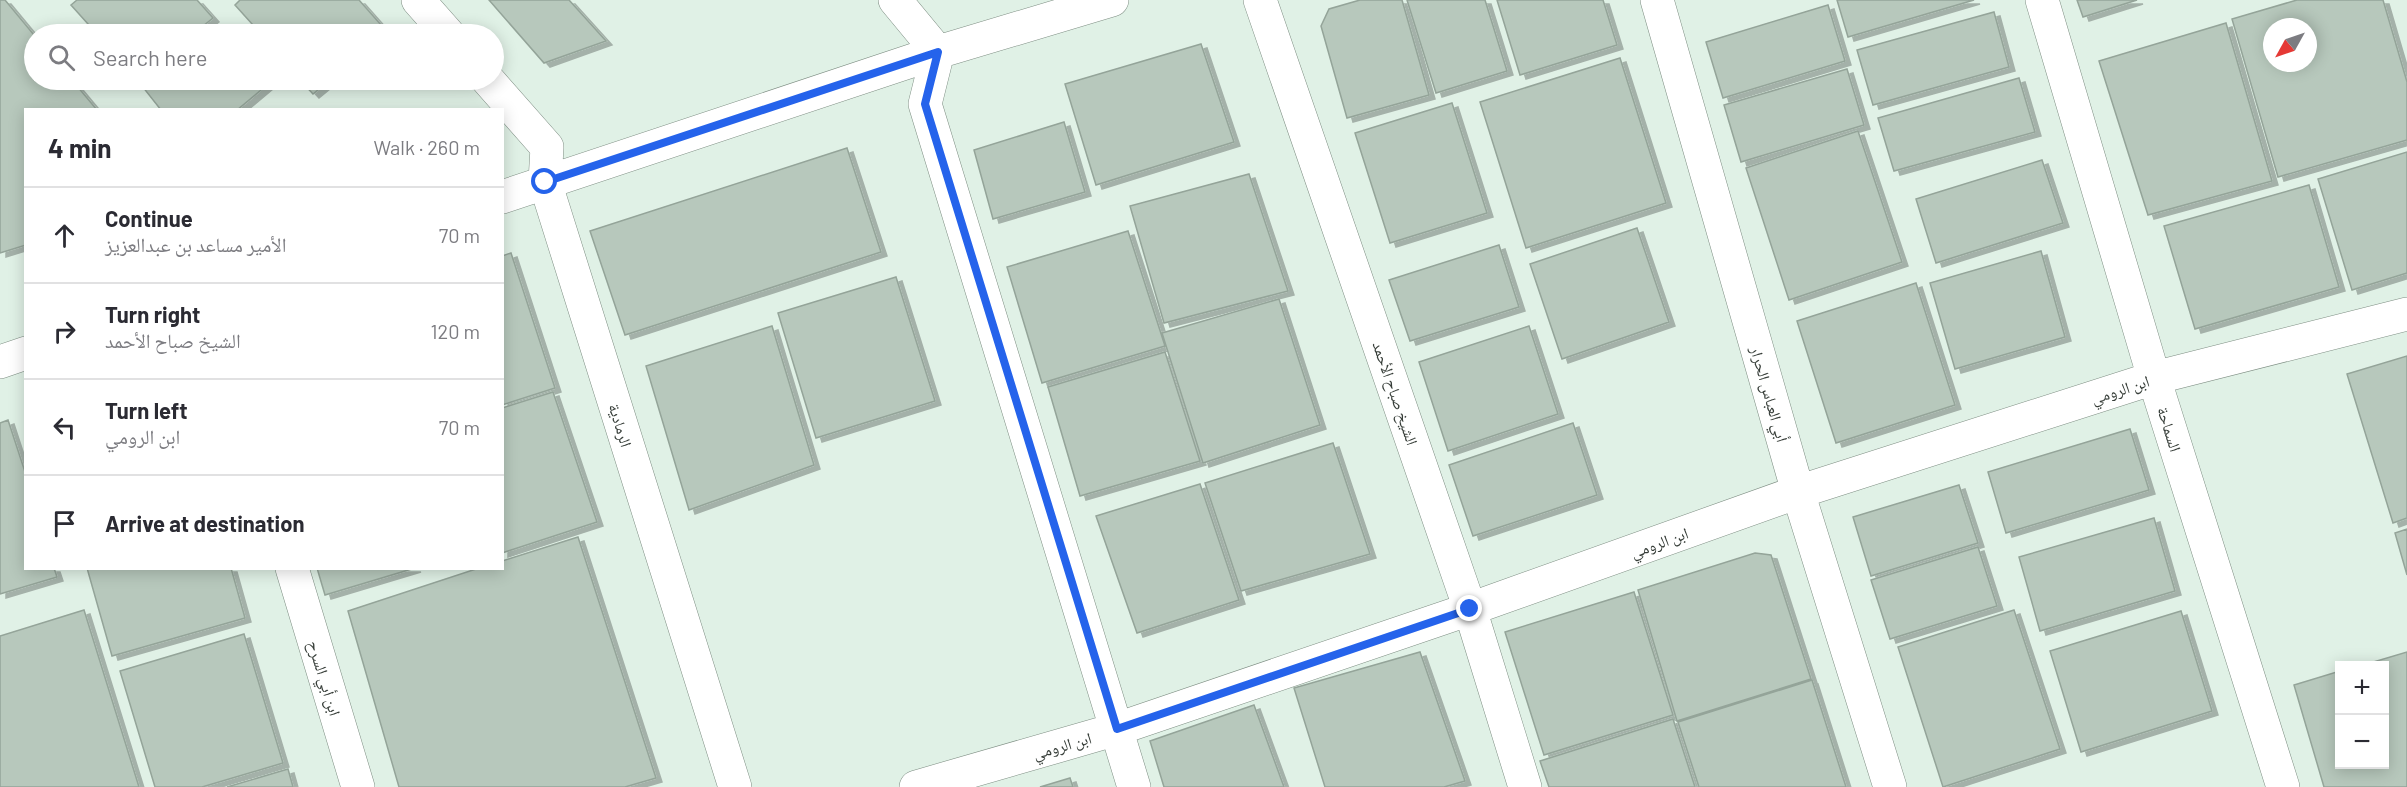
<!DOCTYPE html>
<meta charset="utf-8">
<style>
body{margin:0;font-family:Barlow,"Noto Naskh Arabic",sans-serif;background:#f7f7f7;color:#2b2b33}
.controls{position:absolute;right:18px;bottom:18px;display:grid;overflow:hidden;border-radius:0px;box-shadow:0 3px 15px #0003}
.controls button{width:54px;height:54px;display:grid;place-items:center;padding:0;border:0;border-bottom:2px solid #e1e1e2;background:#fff;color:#2b2b33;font:30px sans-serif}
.compass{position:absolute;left:2263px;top:18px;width:54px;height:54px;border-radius:50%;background:#fff;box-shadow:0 3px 15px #0003;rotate:230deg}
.stop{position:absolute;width:18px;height:18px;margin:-14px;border:4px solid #2563eb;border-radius:50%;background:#fff}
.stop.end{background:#2563eb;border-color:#fff;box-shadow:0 2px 6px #0008}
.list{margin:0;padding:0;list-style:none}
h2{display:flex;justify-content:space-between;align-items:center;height:78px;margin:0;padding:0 24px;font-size:26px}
h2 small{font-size:20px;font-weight:400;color:#7c7c81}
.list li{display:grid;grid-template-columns:39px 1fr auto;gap:18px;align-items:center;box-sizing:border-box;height:96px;padding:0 24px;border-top:2px solid #e1e1e2}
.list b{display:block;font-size:22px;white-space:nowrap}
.list p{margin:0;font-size:20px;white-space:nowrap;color:#7c7c81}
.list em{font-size:20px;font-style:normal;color:#7c7c81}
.icon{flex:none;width:33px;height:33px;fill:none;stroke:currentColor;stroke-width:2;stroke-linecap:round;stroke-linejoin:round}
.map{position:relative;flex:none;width:2407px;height:787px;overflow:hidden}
.search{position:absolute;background:#fff;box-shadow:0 3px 15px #0003;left:24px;top:24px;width:480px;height:66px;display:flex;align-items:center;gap:15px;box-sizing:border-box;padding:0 21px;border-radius:33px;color:#7c7c81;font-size:22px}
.panel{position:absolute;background:#fff;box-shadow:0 3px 15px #0003;left:24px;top:108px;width:480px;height:462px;border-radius:0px}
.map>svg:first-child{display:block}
.building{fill:#b7c8bc;stroke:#94a499;stroke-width:1.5;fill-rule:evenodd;filter:url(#shadow)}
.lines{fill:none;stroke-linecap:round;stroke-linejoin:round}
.minor-casing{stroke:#7e8e83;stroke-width:34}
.minor{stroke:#fff;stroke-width:33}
.route{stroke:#2563eb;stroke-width:8}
.labels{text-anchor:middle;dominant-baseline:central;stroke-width:4.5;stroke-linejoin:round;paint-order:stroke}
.street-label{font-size:16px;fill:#373e39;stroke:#fff}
</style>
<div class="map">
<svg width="2407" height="787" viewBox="0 0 2407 787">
<defs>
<filter id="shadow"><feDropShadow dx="6" dy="4" stdDeviation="0" flood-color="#0004"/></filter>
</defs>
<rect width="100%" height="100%" fill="#e0f1e6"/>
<!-- building -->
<path class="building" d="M0,0H5L34,35V80H72L97,110H26V245L0,253Z
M77,0H197L213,18L193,34H97L71,5Z
M240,0H359L389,34H261L235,5Z
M489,0H569L606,41L544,63Z
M1360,0H1402L1429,95L1347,118L1321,26L1329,9Z
M1407,0H1485L1507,71L1436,93Z
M1497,0H1603L1617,45L1520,75Z
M1837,0H1974L1848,37Z
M2077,0H2137L2083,17Z
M2297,0H2383L2407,82V140L2278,177L2232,19ZM2272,27H2308V63H2272Z
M1828,5L1845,61L1723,98L1706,42Z
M1994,12L2009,67L1873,105L1857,50Z
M2226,23L2272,181L2148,215L2099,61Z
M217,25L225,34H205Z
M1201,44L1234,142L1096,185L1065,84Z
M1620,58L1666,203L1526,248L1480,102Z
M1847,69L1864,125L1741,162L1724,105Z
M2019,78L2035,132L1894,171L1878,118Z
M150,80H262L267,85L237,110H161L142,86Z
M300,80H330L313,94Z
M1452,103L1487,213L1390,243L1355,133Z
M1064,122L1085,192L993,219L974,150Z
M1858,131L1902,262L1789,300L1746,168Z
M847,148L881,252L625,335L590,231Z
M2407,152V273L2352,290L2318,179Z
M2042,160L2063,223L1936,263L1916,199Z
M1249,174L1288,291L1164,323L1130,206Z
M2309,185L2339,287L2195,329L2164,226Z
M1637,228L1669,322L1562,359L1530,264Z
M1128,231L1165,346L1042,383L1007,267Z
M1499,245L1519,307L1410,341L1389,280Z
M2041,251L2065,337L1955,369L1930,283Z
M511,253L555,388L502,405V256Z
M896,277L935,401L816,438L778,313Z
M1916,283L1955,405L1836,443L1797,321Z
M1279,299L1320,425L1203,463L1162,333Z
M772,326L814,465L689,510L646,366Z
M1529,326L1558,414L1448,451L1419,362Z
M1165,352L1200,461L1080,496L1048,387Z
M2407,356V518L2393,523L2347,374Z
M553,392L597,522L502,553V408Z
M8,420L26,475V568H54L57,577L0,594V423Z
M1573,423L1597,495L1473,536L1449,465Z
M2130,429L2149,490L2006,533L1988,472Z
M1333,443L1370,554L1241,591L1205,483Z
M1200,484L1239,600L1137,633L1096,516Z
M1959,485L1978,543L1871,576L1853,517Z
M2154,518L2175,591L2040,631L2019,557Z
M2407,529V575L2395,533Z
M578,537L656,778L625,787H399L348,611L479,568H502V561Z
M1978,547L1997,606L1890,639L1871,580Z
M1755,553L1771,555L1811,679L1677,721L1638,590Z
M87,568H231L245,618L112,656Z
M317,568H415L325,595Z
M1634,592L1673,715L1544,755L1505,632Z
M84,610L139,787H0V636Z
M2014,610L2060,749L1943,787L1898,647Z
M2181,611L2212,711L2081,752L2050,651Z
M244,634L283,763L202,787H155L120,671Z
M1420,652L1465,781L1444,787H1325L1294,688Z
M2407,652V787H2324L2294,685L2340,671V764H2384V666H2360Z
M1812,680L1846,787H1699L1678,722Z
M1254,705L1284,787H1164L1150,741Z
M1673,719L1695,787H1549L1540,761Z
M288,769L293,787H227Z
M1070,778L1073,787H1040Z"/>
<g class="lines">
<!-- minor casing -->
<g class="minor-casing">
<path id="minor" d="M418,0L448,34
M895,0L938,52L925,104L1134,787
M1260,0L1470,609L1525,787
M1657,0L1798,492L1890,787
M2042,0L2154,378L2283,787
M488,80L547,147L545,182L735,787
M502,197L938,52L1112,0
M0,362L26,353
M292,568L358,787
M916,787L1117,729L1470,609L1798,492L2154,378L2407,314"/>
</g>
<!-- minor -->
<use href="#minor" class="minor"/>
</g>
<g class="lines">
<!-- route -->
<path class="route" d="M545,182L938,52L925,104L1117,729L1470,609"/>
</g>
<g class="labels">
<!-- street labels -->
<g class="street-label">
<text transform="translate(2120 389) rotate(-18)">ابن الرومي</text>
<text transform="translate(1396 393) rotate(71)">الشيخ صباح الأحمد</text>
<text transform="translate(1770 394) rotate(74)">أبي العباس الحرار</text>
<text transform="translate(621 425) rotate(73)">الرمادية</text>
<text transform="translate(2170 429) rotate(73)">السماحة</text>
<text transform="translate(1659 542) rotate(-20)">ابن الرومي</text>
<text transform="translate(325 678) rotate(73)">ابن أبي السرح</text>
<text transform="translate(1062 745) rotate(-16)">ابن الرومي</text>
</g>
</g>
</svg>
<div class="controls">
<button>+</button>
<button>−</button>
</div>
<svg class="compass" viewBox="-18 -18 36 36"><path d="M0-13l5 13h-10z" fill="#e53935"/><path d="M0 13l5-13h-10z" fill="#7c7c81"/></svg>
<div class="stop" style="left:545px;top:182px"></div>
<div class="stop end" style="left:1470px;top:609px"></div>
<div class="search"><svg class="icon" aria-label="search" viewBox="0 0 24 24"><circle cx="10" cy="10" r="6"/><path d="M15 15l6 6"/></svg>Search here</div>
<section class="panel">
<h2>4 min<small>Walk · 260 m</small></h2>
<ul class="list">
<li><svg class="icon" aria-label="ahead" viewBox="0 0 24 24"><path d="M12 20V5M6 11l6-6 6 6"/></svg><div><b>Continue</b><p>الأمير مساعد بن عبدالعزيز</p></div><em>70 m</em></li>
<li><svg class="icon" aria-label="right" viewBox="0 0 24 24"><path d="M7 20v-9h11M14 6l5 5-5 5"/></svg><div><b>Turn right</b><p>الشيخ صباح الأحمد</p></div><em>120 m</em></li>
<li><svg class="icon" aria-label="left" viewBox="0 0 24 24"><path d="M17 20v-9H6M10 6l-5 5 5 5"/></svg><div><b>Turn left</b><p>ابن الرومي</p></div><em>70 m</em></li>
<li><svg class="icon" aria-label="arrive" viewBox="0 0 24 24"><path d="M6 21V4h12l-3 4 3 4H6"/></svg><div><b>Arrive at destination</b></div></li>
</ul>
</section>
</div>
